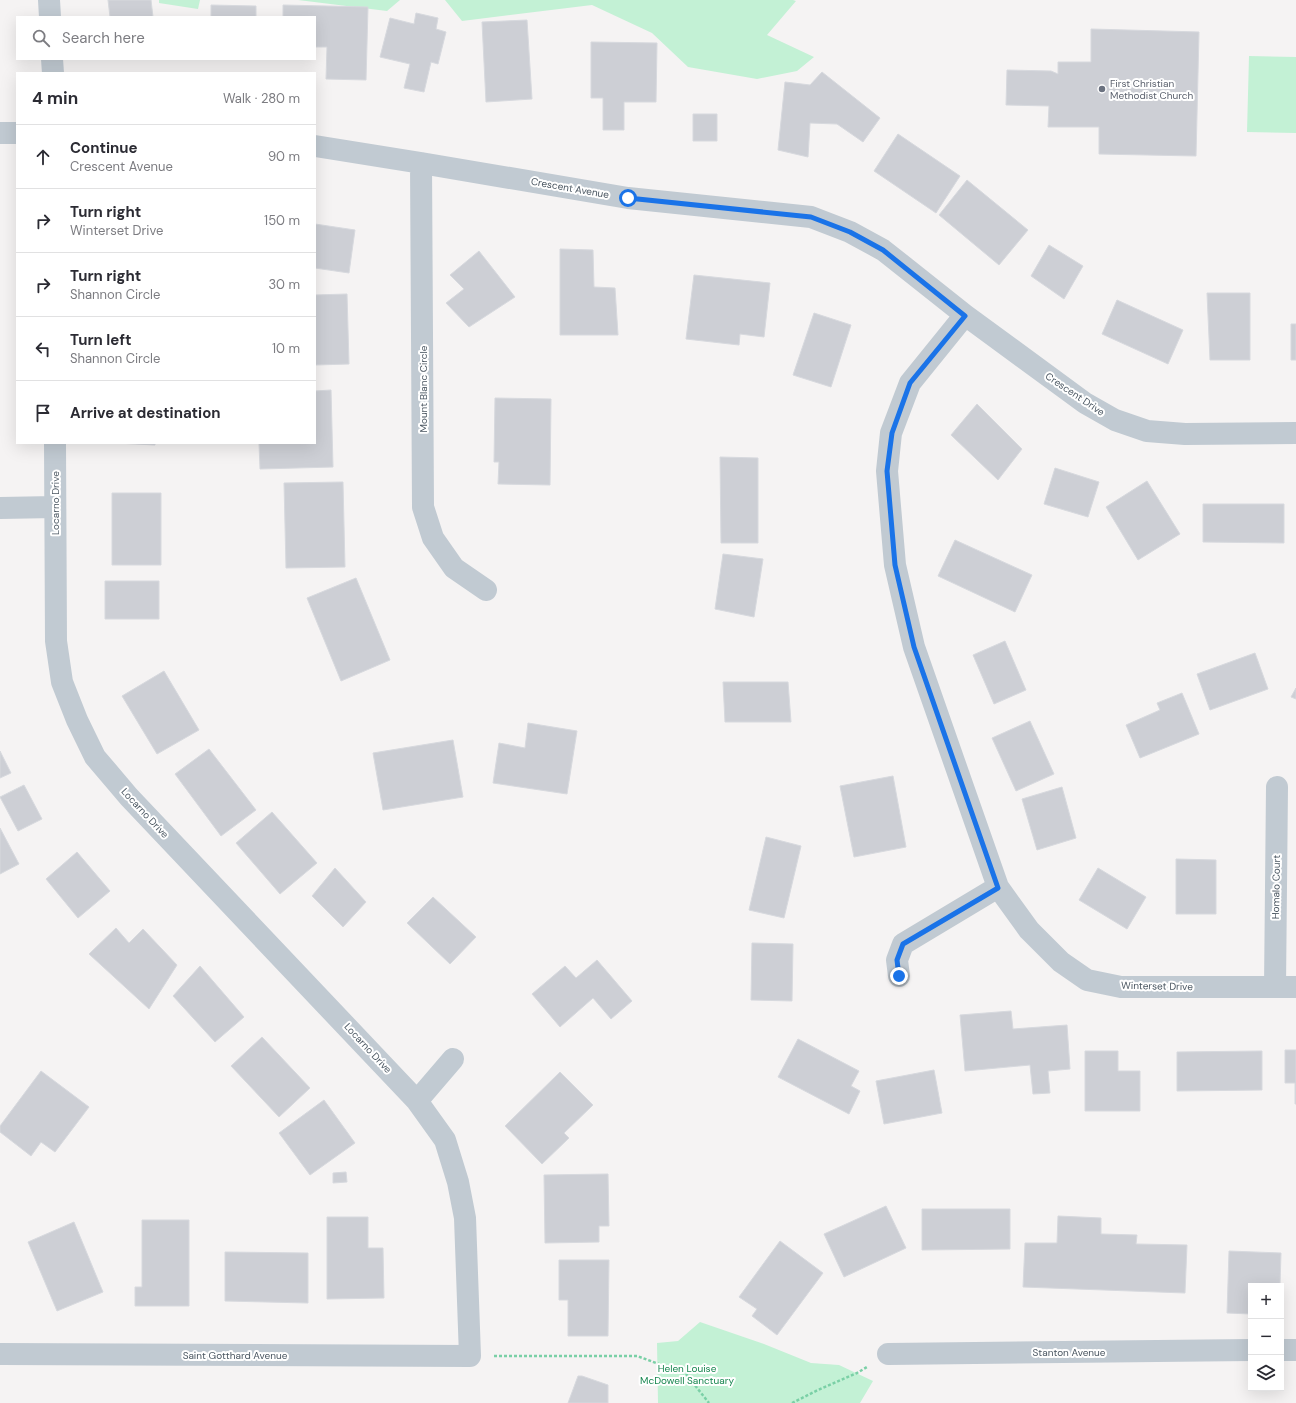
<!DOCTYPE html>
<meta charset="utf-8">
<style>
body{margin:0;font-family:"DM Sans",sans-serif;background:#f7f7f7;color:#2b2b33}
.controls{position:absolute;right:12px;bottom:12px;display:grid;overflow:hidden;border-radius:0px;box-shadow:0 4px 16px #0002}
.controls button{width:36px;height:36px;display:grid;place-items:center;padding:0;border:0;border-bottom:1px solid #e1e1e2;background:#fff;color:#2b2b33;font:20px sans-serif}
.stop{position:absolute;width:12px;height:12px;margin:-9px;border:3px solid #1a73e8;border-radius:50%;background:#fff}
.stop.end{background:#1a73e8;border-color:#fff;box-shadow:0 1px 4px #0008}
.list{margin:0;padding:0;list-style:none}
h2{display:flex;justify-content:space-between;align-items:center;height:52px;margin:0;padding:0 16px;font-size:17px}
h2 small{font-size:13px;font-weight:400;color:#7c7c81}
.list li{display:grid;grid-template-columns:26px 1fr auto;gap:12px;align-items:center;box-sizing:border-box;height:64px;padding:0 16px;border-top:1px solid #e1e1e2}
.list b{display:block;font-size:15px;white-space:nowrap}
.list p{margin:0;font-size:13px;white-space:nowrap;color:#7c7c81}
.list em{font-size:13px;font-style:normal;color:#7c7c81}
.icon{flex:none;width:22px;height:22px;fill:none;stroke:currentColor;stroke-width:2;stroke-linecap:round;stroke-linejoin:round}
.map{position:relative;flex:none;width:1296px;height:1403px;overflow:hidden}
.search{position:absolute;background:#fff;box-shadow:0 4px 16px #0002;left:16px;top:16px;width:300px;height:44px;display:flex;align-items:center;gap:10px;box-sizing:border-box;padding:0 14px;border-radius:0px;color:#7c7c81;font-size:15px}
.panel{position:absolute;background:#fff;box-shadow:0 4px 16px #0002;left:16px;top:72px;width:300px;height:372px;border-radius:0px}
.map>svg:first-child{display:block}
.green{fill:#c3f1d5}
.building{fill:#cdcfd5;stroke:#d7d9de}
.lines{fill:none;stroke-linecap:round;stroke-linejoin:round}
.path{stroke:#7ad0a6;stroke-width:2.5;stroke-dasharray:3 2;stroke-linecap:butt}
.street{stroke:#c1cad2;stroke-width:22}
.route{stroke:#1a73e8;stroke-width:5}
.worship-dot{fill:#6b7280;stroke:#fff;stroke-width:1.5}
.labels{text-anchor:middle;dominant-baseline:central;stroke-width:4;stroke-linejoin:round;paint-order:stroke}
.worship-label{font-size:10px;fill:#5b616d;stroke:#fff;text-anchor:start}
.street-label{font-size:10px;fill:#4a5661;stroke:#fff}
.park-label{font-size:10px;fill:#17864f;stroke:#fff}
</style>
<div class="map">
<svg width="1296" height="1403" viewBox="0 0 1296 1403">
<rect width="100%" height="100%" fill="#f5f3f3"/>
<!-- green -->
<path class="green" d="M159,0H200L198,9L159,3Z
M298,0H400L387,11Z
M445,0H793L796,1L767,35L814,57L797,71L757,79L688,67L652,33L592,5L462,21Z
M1249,56L1296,57V133L1247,132Z
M700,1322L764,1344L811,1363L839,1365L873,1381L860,1403H658L657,1343L678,1341Z"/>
<!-- building -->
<path class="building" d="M108,0H151L153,17H110Z
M211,5L256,6V17H211Z
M283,5L368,7L366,80L326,79L327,47H315V17H283Z
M416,13L438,18L436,29L446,32L438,64L431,62L424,92L404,88L410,64L380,57L390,18L414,24Z
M527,20L532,99L486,102L482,22Z
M1091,29L1199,32L1196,156L1099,154V127H1048L1049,106L1006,105L1007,70L1051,71L1058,74V62H1091Z
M591,42L657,43L656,102H624V130H603V98H591Z
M822,72L880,118L863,142L837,124L810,123L808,157L778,150L785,82L810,85Z
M693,114H717V141H693Z
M898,134L960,176L936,213L874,171Z
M967,180L1028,230L999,265L939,215Z
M315,224L355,230L349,273L315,268Z
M1049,245L1083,266L1064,299L1031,276Z
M560,249L593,250L594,287L615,288L618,335H560Z
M479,251L515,297L469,327L446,303L464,289L450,275Z
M694,275L770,283L764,337L740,334L739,345L686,339Z
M1207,293H1250V360H1210Z
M347,294L349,364L315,365V295Z
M1117,300L1183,330L1168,364L1102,334Z
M814,313L851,325L831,387L793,375Z
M1291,324H1296V360H1291Z
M331,390L333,467L260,469L259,443H315V391Z
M495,398L551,399L550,485L498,484L499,462H494Z
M977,404L1022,449L998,480L951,435Z
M116,443H155V445Z
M720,457L758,458V543H721Z
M1055,468L1099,482L1088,517L1044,504Z
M1147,481L1180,534L1138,560L1106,507Z
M343,482L345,567L286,568L284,483Z
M112,493H161V565H112Z
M1203,504H1284V543L1203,542Z
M955,540L1032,575L1015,612L938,576Z
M723,554L763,559L754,617L715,609Z
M356,578L390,660L341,681L307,598Z
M105,581H159V619H105Z
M1005,641L1026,690L994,704L973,655Z
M1255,653L1268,689L1210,710L1197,674Z
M164,671L199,730L157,754L122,696Z
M723,682H788L791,722H725Z
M1296,688V699L1291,697Z
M1182,693L1199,734L1140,758L1126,725L1160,710L1157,703Z
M1030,721L1054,774L1016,791L992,738Z
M528,723L577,731L567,794L493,783L499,743L525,748Z
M453,740L463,797L383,810L373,753Z
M209,749L256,810L221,836L175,774Z
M0,751L11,773L0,778Z
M893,776L906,847L854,857L840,786Z
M24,785L42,819L18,831L0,797Z
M1062,787L1076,838L1037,850L1022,799Z
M272,812L317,863L280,894L236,843Z
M0,828L19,864L0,874Z
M766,837L801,846L784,918L749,910Z
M77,852L110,891L78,918L46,879Z
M1176,859L1216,860V914H1176Z
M335,868L366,902L343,927L312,896Z
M1098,868L1146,897L1127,929L1079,900Z
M433,897L476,937L450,964L407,923Z
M116,928L129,943L143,929L177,965L149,1009L89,954Z
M752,943L793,944L792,1001L751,1000Z
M597,960L632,1001L611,1019L593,998L560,1027L532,994L565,966L576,978Z
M200,966L244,1017L215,1042L173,996Z
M1011,1011L1013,1029L1067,1025L1070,1069L1048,1071L1050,1093L1033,1094L1030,1065L965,1071L960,1015Z
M262,1037L310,1088L279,1117L231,1066Z
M798,1039L859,1071L851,1086L860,1091L849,1114L778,1077Z
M1285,1050H1296V1104H1295V1083H1285Z
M1085,1051H1118V1071H1140V1111H1085Z
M1262,1051V1090L1177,1091V1052Z
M934,1070L942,1113L884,1124L876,1081Z
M41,1071L89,1107L55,1152L41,1142L31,1156L0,1132V1126Z
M560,1072L593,1105L564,1133L569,1138L542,1164L505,1126Z
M324,1100L355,1143L310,1175L279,1133Z
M346,1172L347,1182L333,1183V1173Z
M608,1174L609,1226H599V1242L545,1243L544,1175Z
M886,1206L906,1248L844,1277L824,1234Z
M922,1209H1010V1249L922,1250Z
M1058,1216L1101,1218V1234L1137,1235L1136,1244L1187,1245L1185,1293L1023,1287L1025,1243H1057Z
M327,1217H368V1248H383L384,1298L327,1299Z
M142,1220H189V1306H135V1287H142Z
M74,1222L103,1292L57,1311L28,1242Z
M780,1241L823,1273L777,1335L752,1316L757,1309L739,1297Z
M1229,1251L1281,1253L1280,1286H1251V1314L1227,1313Z
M225,1252L308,1253V1303L225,1301Z
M559,1260H609L608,1336H568V1300H559Z
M578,1376H582L608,1385V1403H568Z"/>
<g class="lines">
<!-- path -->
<path class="path" d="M494,1356H637L686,1374L709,1403
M792,1403L818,1390L857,1373L867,1367"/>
<!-- street -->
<path class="street" d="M49,0L50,17
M52,59L53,73
M0,133H17
M315,146L421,163L628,198L811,217L850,232L883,250L965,315L1085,403L1115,420L1147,431L1185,434L1296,433
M421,163L423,507L433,538L454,568L486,590
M965,315L910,383L891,433L887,471L895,565L914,647L998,887L1029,930L1061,962L1087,980L1121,987H1296
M0,508L55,507
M899,976L897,960L903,944L998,887
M1275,987L1277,787
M417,1101L453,1059
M1281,1350H1296
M0,1354L470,1356L465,1218L458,1182L445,1140L417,1101L129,797L95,757L77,720L62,682L56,641L55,443
M888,1354L1251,1350"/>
</g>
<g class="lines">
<!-- route -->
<path class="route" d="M628,198L811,217L850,232L883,250L965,316L910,383L892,433L887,471L895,565L914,647L998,888L903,944L897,960L899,976"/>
</g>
<!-- markers -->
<circle class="worship-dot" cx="1102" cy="89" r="4"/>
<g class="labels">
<!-- worship labels -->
<g class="worship-label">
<text x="1110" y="83">First Christian<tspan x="1110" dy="12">Methodist Church</tspan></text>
</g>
<!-- street labels -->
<g class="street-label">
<text transform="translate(570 188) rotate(10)">Crescent Avenue</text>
<text transform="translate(423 389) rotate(-90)">Mount Blanc Circle</text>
<text transform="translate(1075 394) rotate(34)">Crescent Drive</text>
<text transform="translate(55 503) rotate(-90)">Locarno Drive</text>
<text transform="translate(145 813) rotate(47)">Locarno Drive</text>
<text transform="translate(1276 887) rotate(-89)">Homalo Court</text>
<text transform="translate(1157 986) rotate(1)">Winterset Drive</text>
<text transform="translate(368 1048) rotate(47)">Locarno Drive</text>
<text x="1069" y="1352">Stanton Avenue</text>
<text x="235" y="1355">Saint Gotthard Avenue</text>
</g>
<!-- park labels -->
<g class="park-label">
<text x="687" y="1368">Helen Louise<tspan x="687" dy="12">McDowell Sanctuary</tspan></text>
</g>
</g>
</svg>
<div class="controls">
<button>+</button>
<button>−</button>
<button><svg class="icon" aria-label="layers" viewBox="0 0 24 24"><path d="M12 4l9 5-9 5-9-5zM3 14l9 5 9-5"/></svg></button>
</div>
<div class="stop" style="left:628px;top:198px"></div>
<div class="stop end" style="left:899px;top:976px"></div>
<div class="search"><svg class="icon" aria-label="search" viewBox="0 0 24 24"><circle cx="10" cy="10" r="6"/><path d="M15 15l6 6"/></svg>Search here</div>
<section class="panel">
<h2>4 min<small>Walk · 280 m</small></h2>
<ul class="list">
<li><svg class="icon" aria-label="ahead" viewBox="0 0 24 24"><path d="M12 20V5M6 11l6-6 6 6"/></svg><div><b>Continue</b><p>Crescent Avenue</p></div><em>90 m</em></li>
<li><svg class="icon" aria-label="right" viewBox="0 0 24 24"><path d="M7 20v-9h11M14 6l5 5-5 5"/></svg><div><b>Turn right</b><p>Winterset Drive</p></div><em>150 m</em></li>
<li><svg class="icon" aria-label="right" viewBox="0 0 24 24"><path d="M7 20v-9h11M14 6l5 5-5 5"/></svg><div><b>Turn right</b><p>Shannon Circle</p></div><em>30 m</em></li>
<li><svg class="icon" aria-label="left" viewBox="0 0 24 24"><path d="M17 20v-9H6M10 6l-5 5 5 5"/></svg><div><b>Turn left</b><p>Shannon Circle</p></div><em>10 m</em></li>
<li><svg class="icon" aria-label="arrive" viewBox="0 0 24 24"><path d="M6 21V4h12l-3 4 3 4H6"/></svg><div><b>Arrive at destination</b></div></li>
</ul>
</section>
</div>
